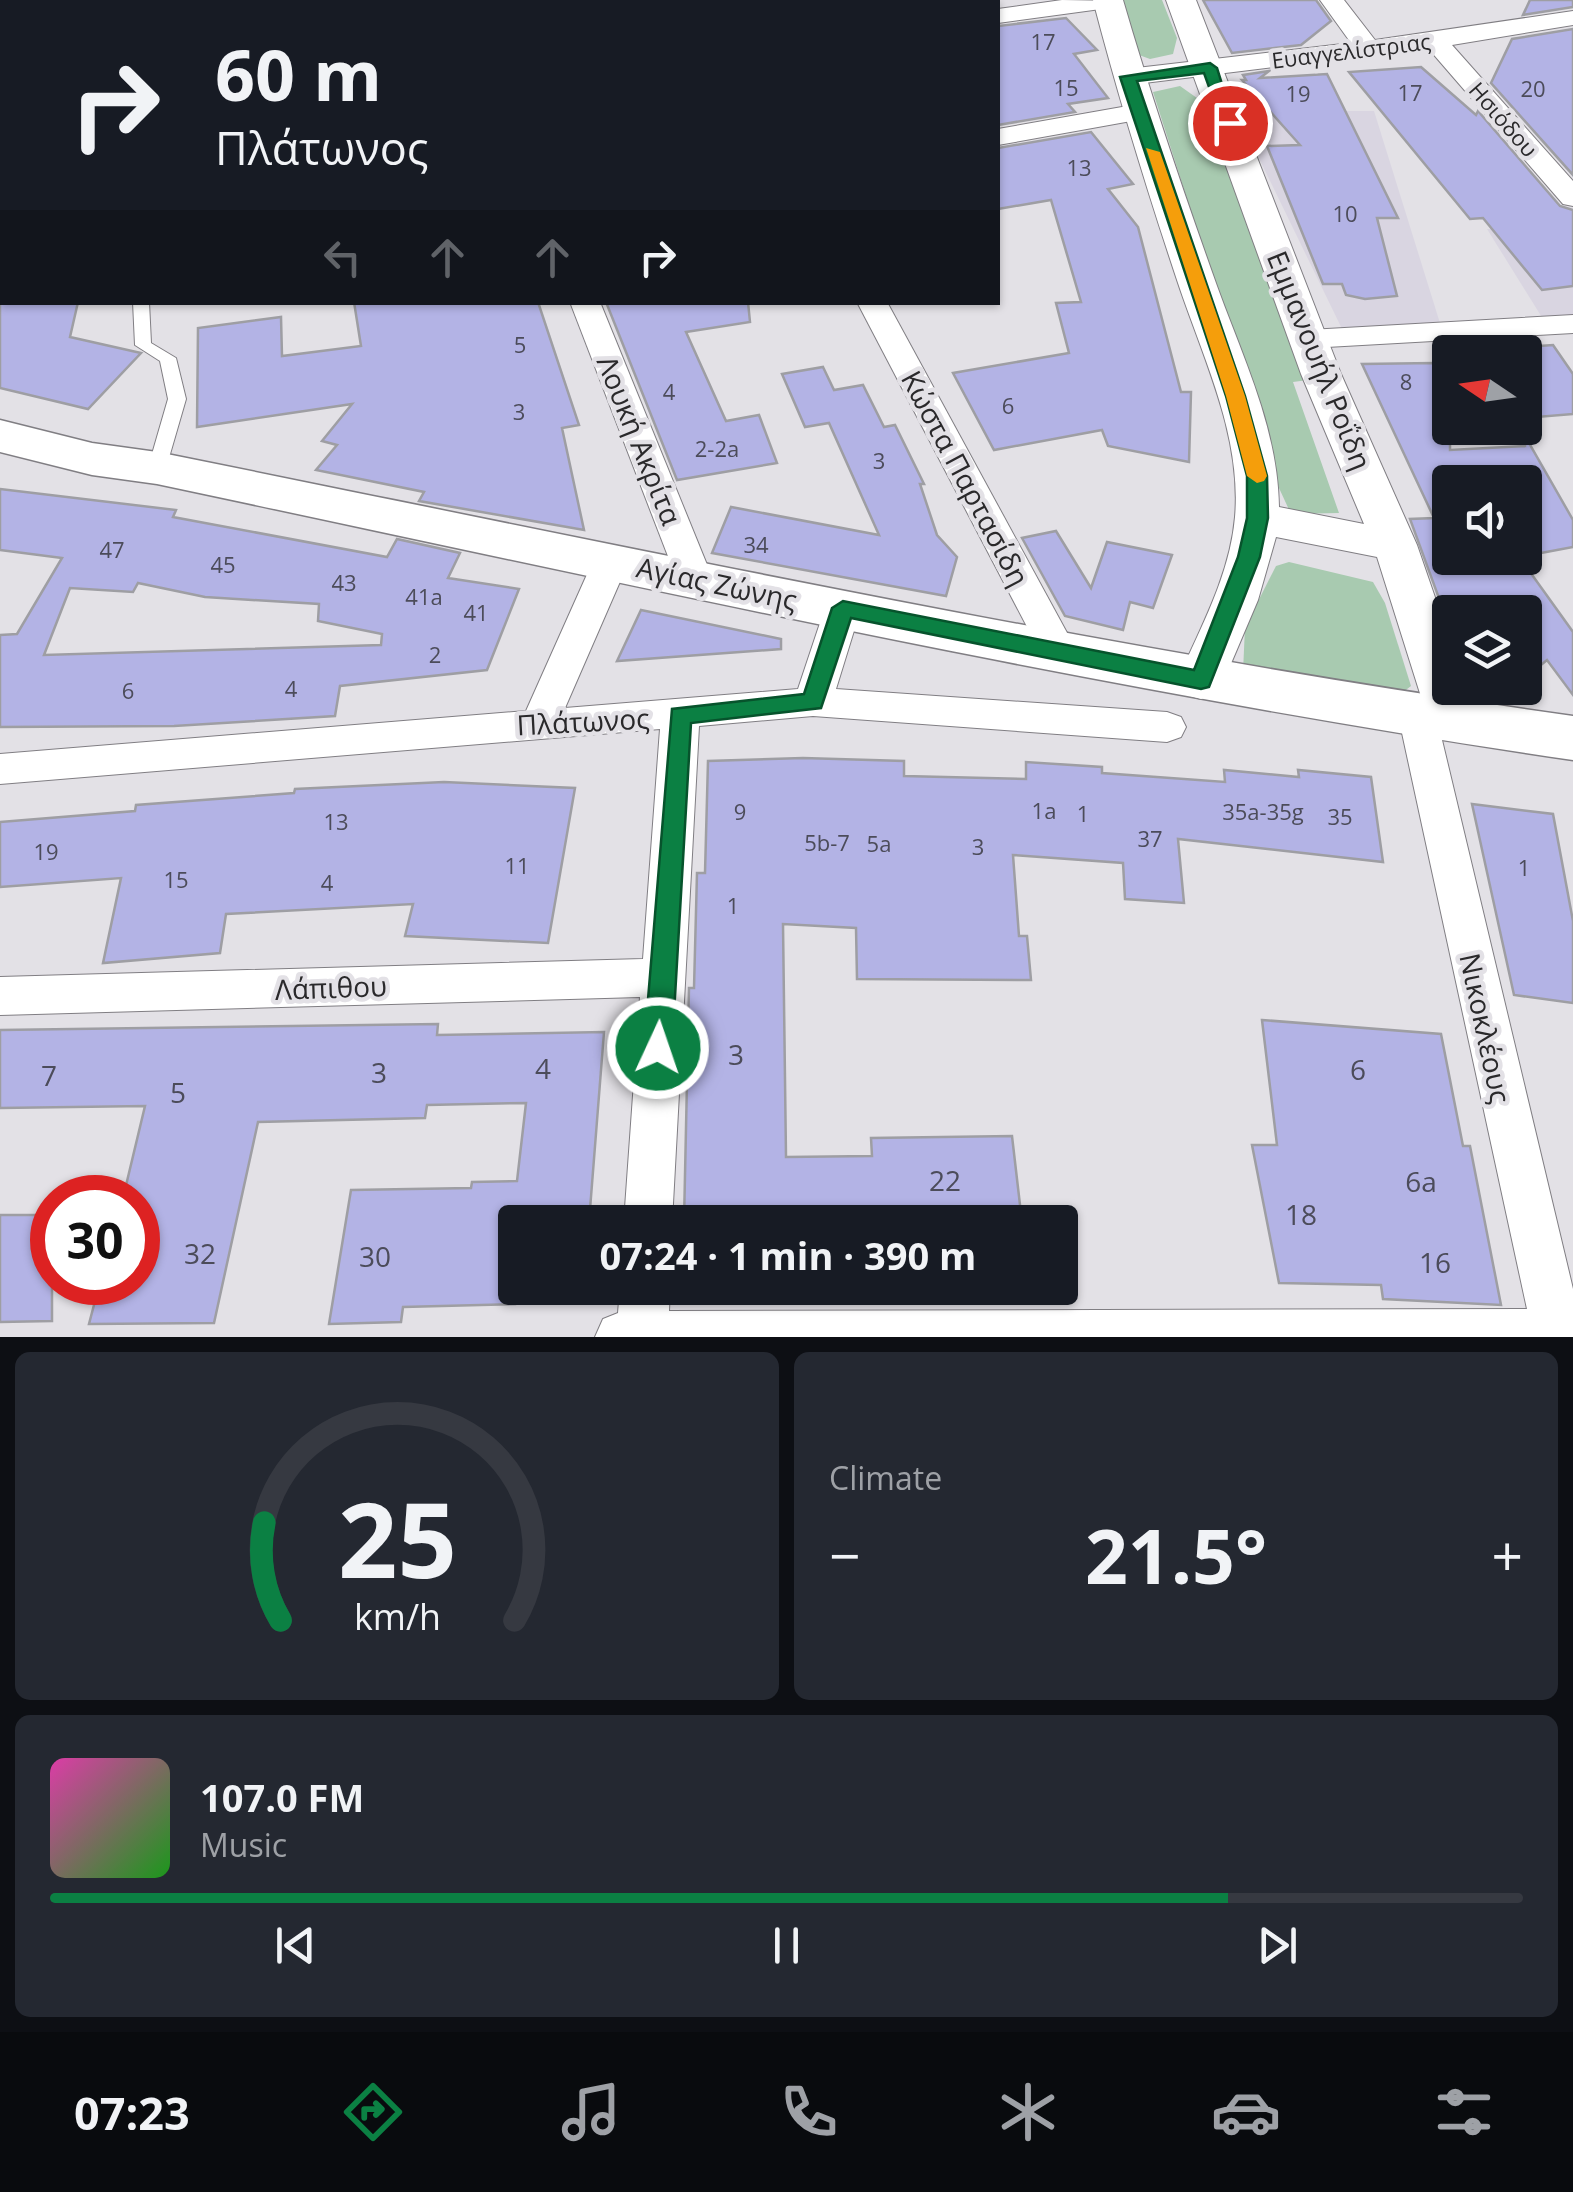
<!DOCTYPE html>
<html lang="en">
<head>
<meta charset="utf-8">
<style>
	body { margin:0; font-family:"Open Sans",sans-serif; background:#242831; color:#f1f3f6; height:100vh; display:flex; flex-direction:column; font-size:38px; white-space:nowrap }
	* { box-sizing:border-box; margin:0 }
	p { font-size:32px; color:#9ea1a6 }
	.icon { flex:none; width:55px; height:55px; fill:none; stroke:currentColor; stroke-width:2; stroke-linecap:round; stroke-linejoin:round }
	.map { position:relative; height:1337px; overflow:hidden }
	.drawer { display:flex; flex-direction:column; gap:15px; padding:15px; background:#0d0f14; flex:1 }
	.drawer>* { flex:none }
	.top-card { position:absolute; left:0px; top:0px; width:1000px; height:305px; box-shadow:0 2px 8px #0004; background:#171b24; color:#f1f3f6; overflow:hidden }
	.needle { width:65px; rotate:283deg }
	.controls { position:absolute; left:1432px; top:335px; display:grid; gap:20px }
	.controls a { display:grid; place-items:center; width:110px; height:110px; border-radius:10px; background:#171b24; box-shadow:0 2px 8px #0004; font-size:50px }
	.speed { position:absolute; left:30px; top:1175px; display:flex; gap:20px; font-size:50px; font-weight:700; text-align:center }
	.speed>* { display:grid; place-content:center; width:130px; height:130px; border-radius:50%; background:#171b24; box-shadow:0 2px 8px #0004; line-height:1 }
	.speed .limit { border:15px solid #d22; background:#fff; color:#111 }
	.pin { position:absolute; display:grid; place-items:center; width:85px; height:85px; color:#fff; margin:-42px; border:5px solid #fff; border-radius:50%; box-shadow:0 2px 10px #0007 }
	.me { position:absolute; width:110px; margin:-55px; rotate:3deg; stroke-linejoin:round; filter:drop-shadow(0 0 8px #0008) }
	.turn { display:flex; align-items:center; gap:35px; height:210px; padding:0 50px; font-size:45px }
	.turn .icon { width:130px; height:130px; stroke-width:2.5 }
	.turn b { display:block; font-size:70px; line-height:85px }
	.lanes { display:flex; align-items:center; height:95px; padding:0 50px; background:#0003; justify-content:center; gap:50px; direction:ltr }
	.lanes .off { opacity:.35 }
	.big { font-size:75px; font-weight:700; line-height:1.1 }
	.drawer .card { flex:1; display:flex; flex-direction:column; justify-content:center; gap:15px; min-width:0; padding:0 35px; border-radius:15px; background:#242831 }
	.drawer .dial { align-items:center; gap:0 }
	.dial svg { height:260px; overflow:visible; fill:none; stroke:#363941; stroke-width:7; stroke-linecap:round; text-anchor:middle }
	.dial text { fill:#f1f3f6; stroke:none }
	.song { display:flex; align-items:center; gap:30px }
	.cover { width:120px; height:120px; border-radius:15px; background:linear-gradient(135deg,hsl(320 70% 55%),hsl(120 70% 35%)) }
	.played { height:10px; border-radius:5px; background:linear-gradient(90deg,#0b8043 80%,#363941 80%) }
	.keys { display:flex; justify-content:space-around; direction:ltr }
	.heat { display:flex; justify-content:space-between; align-items:center; font-size:55px; direction:ltr }
	.drawer .tiles { flex:1; display:grid; gap:15px; grid-template-columns:1fr 1fr }
	.card:last-child { grid-column:span 2 }
	.trip { position:absolute; left:498px; top:1205px; width:580px; height:100px; border-radius:10px; background:#171b24; box-shadow:0 2px 8px #0004; font-weight:700; line-height:100px; text-align:center }
	.menu { display:flex; height:160px; justify-content:space-around; align-items:center; background:#090b0e; color:#9ea1a6 }
	.menu .icon { width:70px; height:70px }
	.menu .current { color:#0b8043 }
	.menu b { font-size:45px; color:#f1f3f6 }
	.map>svg:first-child { display:block }
</style>
</head>
<body>
<div class="map">
<svg width="1573" height="1337" viewBox="0 0 1573 1337">
	<rect width="100%" height="100%" fill="#e3e1e6"/>
	<g fill="#d9d5e1">
		<path d="M1236 111H1374L1444 336 1345 335Z"/>
		<path d="M1573 228V317L1543 319 1487 229Z"/>
	</g>
	<g fill="#a8cab0">
		<path d="M1120 0H1162L1177 38 1173 54 1150 59 1139 55Z"/>
		<path d="M1180 86 1204 103 1308 380 1293 382 1339 513 1291 514 1279 488 1153 92Z"/>
		<path d="M1289 562 1373 582 1385 603 1411 686 1402 693 1243 672 1245 627 1276 566Z"/>
	</g>
	<g fill="#b3b3e5" stroke="#9e9ea3" stroke-width="2.5" fill-rule="evenodd">
		<path d="M1203 0H1316L1331 21 1301 45 1232 53Z"/>
		<path d="M1530 0H1573V7L1523 15Z"/>
		<path d="M1066 18 1097 50 1074 54 1108 98 1068 104 1075 112 998 125V26Z"/>
		<path d="M1573 29V175L1491 83 1512 39Z"/>
		<path d="M1421 67 1476 115 1478 111 1560 206 1573 210V286L1542 290 1483 218 1470 219 1349 72Z"/>
		<path d="M1269 71 1260 78 1327 74 1398 218H1377L1397 296 1365 299 1346 295 1342 284H1323L1267 146 1300 145 1242 80H1246L1243 75Z"/>
		<path d="M1091 132 1133 184 1108 189 1138 227 1181 392H1191L1189 462 1108 446 1102 430 994 450 953 373 1069 353 1056 303 1081 302 1051 200 998 209V148Z"/>
		<path d="M0 302H78L70 337 141 353 88 409 0 388Z"/>
		<path d="M354 302H538L579 425 562 428 584 530 419 501 424 492 316 470 337 445 322 441 352 404 197 427 198 328 281 317 282 356 361 346Z"/>
		<path d="M606 302H748L750 322 686 332 726 421 759 415 777 463 677 480Z"/>
		<path d="M1553 345 1573 374V414L1525 418V347Z"/>
		<path d="M1434 363 1450 398V450L1525 446V436L1573 520V547L1525 556V482H1450V558H1520L1573 632V695L1547 660 1525 678V612H1450V622L1444 612 1410 519 1434 518 1362 364Z"/>
		<path d="M823 367 834 390 863 385 884 427 895 425 924 484H920L937 535 957 557 946 596 712 553 731 507 879 535 829 423 805 427 782 374Z"/>
		<path d="M0 489 176 510 173 517 387 557 397 539 460 553 448 578 519 589 487 670 340 686 335 716 174 726 0 727V635L17 634 62 558 0 550ZM138 583 205 597 319 604 318 621 382 634 381 645 44 655 70 588 133 592Z"/>
		<path d="M1056 531 1091 588 1107 542 1172 555 1153 608 1130 602 1123 630 1065 616 1022 538Z"/>
		<path d="M641 610 781 639V649L617 661Z"/>
		<path d="M803 758 904 761V776L1026 779V762L1102 767V773L1225 782 1224 770 1299 777 1298 770 1371 777 1383 862 1178 839 1184 903 1125 899 1123 863 1013 855 1019 936H1027L1031 980 857 979 856 928 783 924 786 1157 872 1156 871 1138 1012 1136 1022 1222H684L689 988H694L697 873H705L708 761Z"/>
		<path d="M444 782 575 788 548 943 405 936 413 904 226 914 220 953 103 963 121 878 0 887V822L135 811 136 805 294 793 295 789Z"/>
		<path d="M1472 804 1553 814 1573 921V1003L1514 995Z"/>
		<path d="M1262 1020 1441 1034 1463 1146H1470L1501 1305 1383 1299 1381 1285 1279 1283 1252 1145H1277Z"/>
		<path d="M438 1024 437 1035 604 1032 589 1222H515V1304L403 1307 401 1322 329 1324 351 1190 471 1188 472 1182 517 1181 526 1103 427 1105 425 1118 258 1122 214 1323 89 1324 100 1282H138V1198H123L145 1106 0 1108V1030Z"/>
		<path d="M0 1215H52V1321L0 1322Z"/>
	</g>
	<g fill="none" stroke-linecap="round" stroke-linejoin="round">
		<defs>
			<path id="service" d="M133 302H149L151 343 176 358 186 399 166 468 157 474 148 468 168 399 160 361 135 345Z"/>
			<g id="minor">
				<path d="M459 0H483L484 2H460Z"/>
				<path d="M706 0H731L732 2H708Z"/>
				<path d="M955 0H980L981 2H957Z"/>
				<path d="M1062 0 1120 1 1108 8 998 23V9Z"/>
				<path d="M1320 0H1344L1375 40 1573 11V25L1452 45 1573 181V206L1563 204 1428 48 1128 85 1115 77 1128 69 1351 43Z"/>
				<path d="M1139 104 1152 112 1148 118 998 145V129Z"/>
				<path d="M0 121 2 122V138L0 137Z"/>
				<path d="M570 302H600L712 577 707 586 694 590 681 586 676 577Z"/>
				<path d="M857 302H887L1078 653 1072 663 1059 667 1046 663Z"/>
				<path d="M1573 315V333L1309 348 1294 339 1309 330Z"/>
				<path d="M611 549 623 552 629 561 565 708 798 689 825 608 830 599 843 595 856 599 861 608 836 689 1167 712 1181 717 1186 727 1181 737 1167 742 813 716 699 726 672 1222H624L640 997 0 1015V977L643 959 660 729 0 784V754L526 711 593 561 599 552Z"/>
				<path d="M1418 704 1432 709 1437 719 1573 1289V1337H595L603 1319 618 1313 620 1288H670L669 1311 1527 1309 1399 719 1404 709Z"/>
			</g>
			<path id="tertiary" d="M1093 0H1123C1151 96 1183 191 1217 286 1243 358 1278 429 1279 507L1364 524 1301 374 1166 0H1196L1341 374 1417 545 1450 641V688H1466L1477 722 1470 735 1453 741 1436 735 1429 722 1377 557 1276 537 1258 600 1218 694 1201 699 1184 694 1177 681C1200 629 1230 575 1235 517 1242 436 1203 358 1178 283 1147 190 1118 96 1093 0Z"/>
			<g id="secondary">
				<rect x="0" y="23" width="2" height="22"/>
				<path d="M0 420 92 443 157 452C628 547 1097 649 1573 716V760C1096 690 628 584 157 484L92 475 0 452Z"/>
			</g>
		</defs>
		<use href="#service" stroke="#807e83" stroke-width="2"/>
		<use href="#minor" stroke="#807e83" stroke-width="2"/>
		<use href="#tertiary" stroke="#807e83" stroke-width="2"/>
		<use href="#secondary" stroke="#807e83" stroke-width="3"/>
		<use href="#service" fill="#fff" fill-rule="evenodd"/>
		<use href="#minor" fill="#fff" fill-rule="evenodd"/>
		<use href="#tertiary" fill="#fff" fill-rule="evenodd"/>
		<use href="#secondary" fill="#fff" fill-rule="evenodd"/>
	</g>
	<path fill="#0b8043" stroke="#07532c" stroke-width="2.5" d="M1210 63 1217 68 1235 126 1222 123 1204 73 1137 81 1245 396 1267 476 1268 518 1260 557 1209 687 1201 689 851 618 821 708 691 723 672 1048 668 1056 658 1060 648 1056 644 1048 672 709 804 694 832 608 843 601 1194 670 1238 557 1247 518V476L1226 396 1120 77Z"/>
	<path fill="#f59e0b" d="M1146 148 1160 152 1245 396 1267 476 1264 481 1257 483 1247 476 1226 396Z"/>
	<g text-anchor="middle" dominant-baseline="central" stroke-width="9" stroke-linejoin="round" paint-order="stroke">
		<g font-size="22" fill="#4c4c5a">
			<text x="1043" y="41">17</text>
			<text x="1066" y="87">15</text>
			<text x="1533" y="88">20</text>
			<text x="1410" y="92">17</text>
			<text x="1298" y="93">19</text>
			<text x="1079" y="167">13</text>
			<text x="1345" y="213">10</text>
			<text x="520" y="344">5</text>
			<text x="1406" y="381">8</text>
			<text x="669" y="391">4</text>
			<text x="1008" y="405">6</text>
			<text x="519" y="411">3</text>
			<text x="717" y="448">2-2a</text>
			<text x="879" y="460">3</text>
			<text x="756" y="544">34</text>
			<text x="112" y="549">47</text>
			<text x="223" y="564">45</text>
			<text x="344" y="582">43</text>
			<text x="424" y="596">41a</text>
			<text x="476" y="612">41</text>
			<text x="435" y="654">2</text>
			<text x="291" y="688">4</text>
			<text x="128" y="690">6</text>
			<text x="1044" y="810">1a</text>
			<text x="740" y="811">9</text>
			<text x="1263" y="811">35a-35g</text>
			<text x="1083" y="813">1</text>
			<text x="1340" y="816">35</text>
			<text x="336" y="821">13</text>
			<text x="1150" y="838">37</text>
			<text x="827" y="842">5b-7</text>
			<text x="879" y="843">5a</text>
			<text x="978" y="846">3</text>
			<text x="46" y="851">19</text>
			<text x="517" y="865">11</text>
			<text x="1524" y="867">1</text>
			<text x="176" y="879">15</text>
			<text x="327" y="882">4</text>
			<text x="733" y="905">1</text>
		</g>
		<g font-size="22" fill="#2a292b" stroke="#e3e1e6">
			<text transform="translate(1351 50) rotate(-7)">Ευαγγελίστριας</text>
			<text transform="translate(1504 119) rotate(49)">Ησιόδου</text>
		</g>
		<g font-size="28" fill="#2a292b" stroke="#e3e1e6">
			<text transform="translate(1320 360) rotate(68)">Εμμανουήλ Ροΐδη</text>
			<text transform="translate(640 440) rotate(68)">Λουκή Ακρίτα</text>
			<text transform="translate(966 478) rotate(62)">Κώστα Παρτασίδη</text>
			<text transform="translate(717 583) rotate(12)">Αγίας Ζώνης</text>
			<text transform="translate(583 721) rotate(-3)">Πλάτωνος</text>
			<text transform="translate(331 987) rotate(-2)">Λάπιθου</text>
			<text transform="translate(1486 1028) rotate(78)">Νικοκλέους</text>
		</g>
		<g font-size="28" fill="#4c4c5a">
			<text x="736" y="1054">3</text>
			<text x="543" y="1068">4</text>
			<text x="1358" y="1069">6</text>
			<text x="379" y="1072">3</text>
			<text x="49" y="1075">7</text>
			<text x="178" y="1092">5</text>
			<text x="945" y="1180">22</text>
			<text x="1421" y="1181">6a</text>
			<text x="1301" y="1214">18</text>
			<text x="200" y="1253">32</text>
			<text x="375" y="1256">30</text>
			<text x="1435" y="1262">16</text>
		</g>
	</g>
</svg>
<div class="controls">
<a><svg class="needle" viewBox="-14 -14 28 28"><path d="M0-13l5 13h-10z" fill="#e53935"/><path d="M0 13l5-13h-10z" fill="#9ea1a6"/></svg></a>
<a><svg class="icon" aria-label="sound" viewBox="0 0 24 24"><path d="M4 9h4l5-4v14l-5-4H4zM17 9q2 3 0 6"/></svg></a>
<a><svg class="icon" aria-label="layers" viewBox="0 0 24 24"><path d="M12 4l9 5-9 5-9-5zM3 14l9 5 9-5"/></svg></a>
</div>
<div class="speed"><div class="limit">30</div></div>
<div class="pin" style="left:1230px;top:123px;background:#d93025"><svg class="icon" aria-label="arrive" viewBox="0 0 24 24"><path d="M6 21V4h12l-3 4 3 4H6"/></svg></div>
<svg class="me" style="left:658px;top:1048px" viewBox="-20 -20 40 40"><circle r="17" fill="#0b8043" stroke="#fff" stroke-width="3"/><path d="M0-11L8 9 0 5-8 9z" fill="#fff"/></svg>
<div class="trip">07:24 · 1 min · 390 m</div>
<div class="top-card">
<div class="turn"><svg class="icon" aria-label="right" viewBox="0 0 24 24"><path d="M7 20v-9h11M14 6l5 5-5 5"/></svg><div><b>60 m</b>Πλάτωνος</div></div>
<div class="lanes"><svg class="icon off" aria-label="left" viewBox="0 0 24 24"><path d="M17 20v-9H6M10 6l-5 5 5 5"/></svg><svg class="icon off" aria-label="ahead" viewBox="0 0 24 24"><path d="M12 20V5M6 11l6-6 6 6"/></svg><svg class="icon off" aria-label="ahead" viewBox="0 0 24 24"><path d="M12 20V5M6 11l6-6 6 6"/></svg><svg class="icon" aria-label="right" viewBox="0 0 24 24"><path d="M7 20v-9h11M14 6l5 5-5 5"/></svg></div>
</div>
</div>
<section class="drawer">
<div class="tiles">
<div class="card dial"><svg viewBox="0 0 100 80">
<path d="M14 69A42 42 0 1 1 86 69"/>
<path d="M14 69A42 42 0 0 1 9 39" stroke="#0b8043"/>
<text x="50" y="56" font-size="32" font-weight="700">25</text>
<text x="50" y="72" font-size="11">km/h</text>
</svg></div>
<div class="card"><p>Climate</p>
<div class="heat"><a>−</a><b class="big">21.5°</b><a>+</a></div>
</div>
<div class="card">
<div class="song"><i class="cover"></i><div><b>107.0 FM</b><p>Music</p></div></div>
<div class="played"></div>
<div class="keys"><svg class="icon" aria-label="previous" viewBox="0 0 24 24"><path d="M18 5L8 12l10 7zM5 5v14"/></svg><svg class="icon" aria-label="pause" viewBox="0 0 24 24"><path d="M8 5v14M16 5v14"/></svg><svg class="icon" aria-label="next" viewBox="0 0 24 24"><path d="M6 5l10 7-10 7zM19 5v14"/></svg></div>
</div>
</div>
</section>
<nav class="menu">
<b>07:23</b>
<svg class="icon current" aria-label="directions" viewBox="0 0 24 24"><path d="M12 3l9 9-9 9-9-9zM9 14v-3h6M13 9l2 2-2 2"/></svg>
<svg class="icon" aria-label="music" viewBox="0 0 24 24"><path d="M9 18V5l10-2v13"/><circle cx="6" cy="18" r="3"/><circle cx="16" cy="16" r="3"/></svg>
<svg class="icon" aria-label="phone" viewBox="0 0 24 24"><path d="M5 4h4l2 5-3 2q2 4 5 5l2-3 5 2v4C11 20 4 13 5 4z"/></svg>
<svg class="icon" aria-label="climate" viewBox="0 0 24 24"><path d="M12 3v18M4 7l16 10M4 17L20 7"/></svg>
<svg class="icon" aria-label="car" viewBox="0 0 24 24"><path d="M5 17H2v-5l4-1 3-4h7l3 4 3 1v5h-3M9 17h6M6 11h13"/><circle cx="7" cy="17" r="2"/><circle cx="17" cy="17" r="2"/></svg>
<svg class="icon" aria-label="filters" viewBox="0 0 24 24"><path d="M4 7h16M4 17h16"/><circle cx="9" cy="7" r="2"/><circle cx="15" cy="17" r="2"/></svg>
</nav>
</body>
</html>
